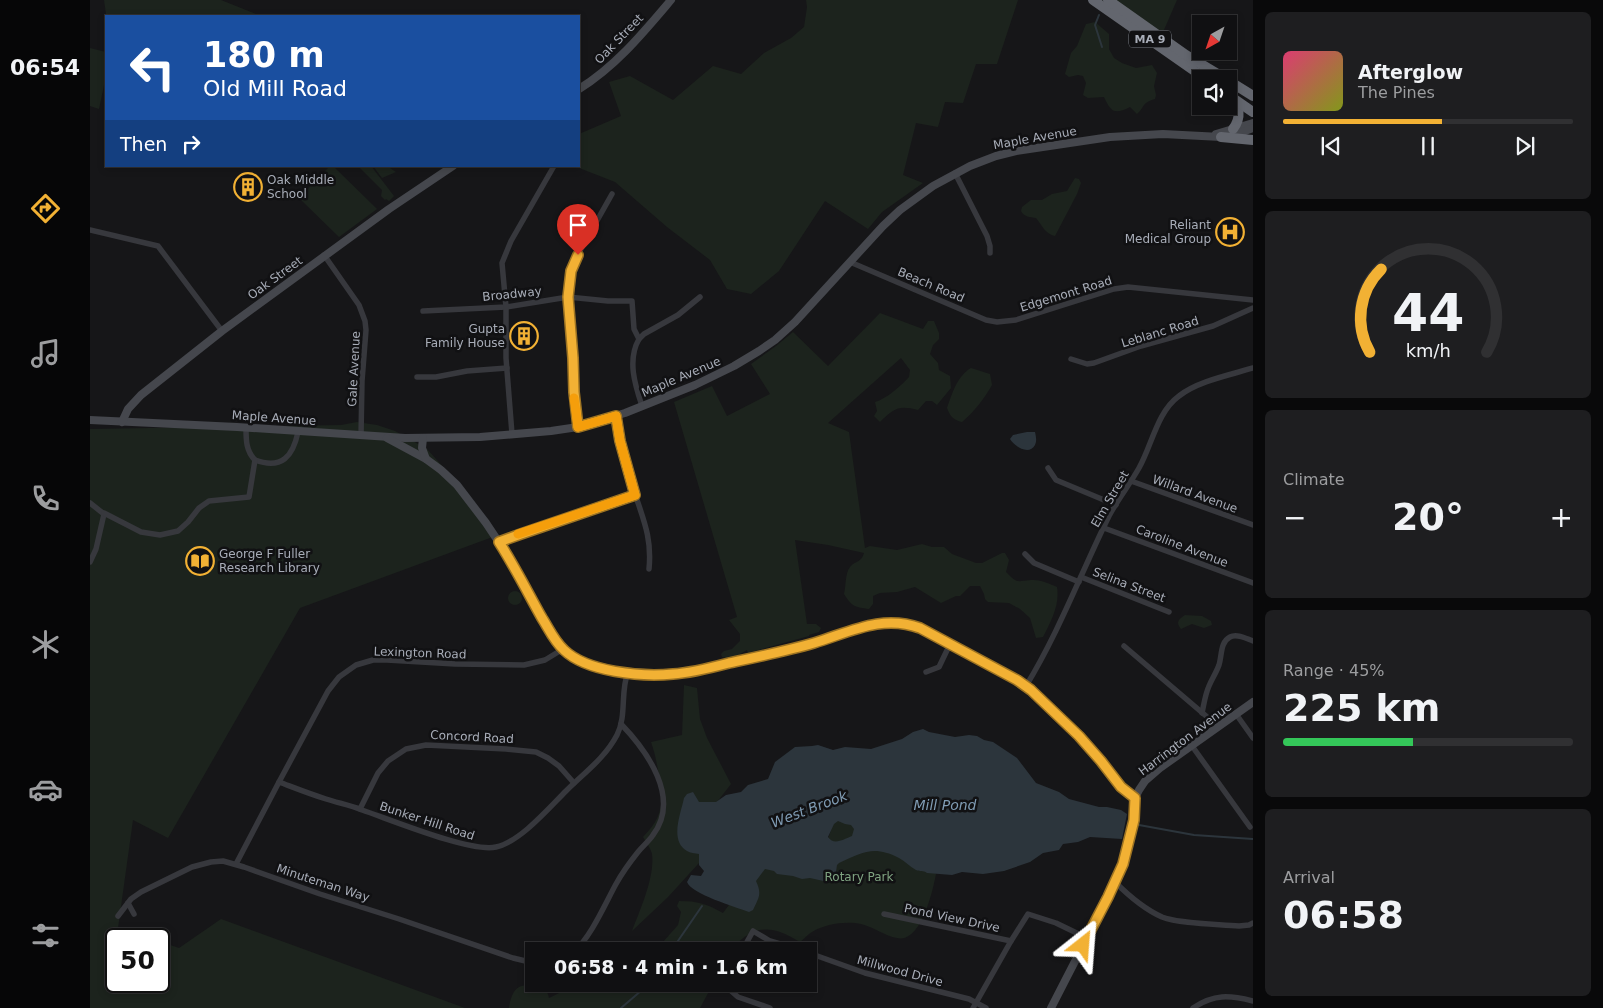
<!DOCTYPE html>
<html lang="en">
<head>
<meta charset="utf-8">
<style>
	body { margin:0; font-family:"DejaVu Sans",sans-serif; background:#1e1e20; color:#f1f3f6; height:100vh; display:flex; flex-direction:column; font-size:19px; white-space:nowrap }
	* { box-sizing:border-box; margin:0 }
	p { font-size:16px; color:#9c9d9f }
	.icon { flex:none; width:28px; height:28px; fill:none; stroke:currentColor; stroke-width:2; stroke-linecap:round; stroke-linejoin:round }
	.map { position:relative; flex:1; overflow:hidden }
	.side { display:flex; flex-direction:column; gap:12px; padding:12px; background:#09090a; width:350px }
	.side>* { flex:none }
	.guide { position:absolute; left:15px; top:15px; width:475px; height:152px; border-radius:0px; box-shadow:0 2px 8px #0003,0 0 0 1px #303032; background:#1a4fa0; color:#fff; overflow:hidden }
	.needle { width:32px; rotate:220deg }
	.fabs { position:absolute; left:1102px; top:15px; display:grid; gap:10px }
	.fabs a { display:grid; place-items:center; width:45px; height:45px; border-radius:0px; background:#101012; box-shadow:0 2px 8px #0003,0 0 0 1px #303032; font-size:25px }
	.speed { position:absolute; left:15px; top:928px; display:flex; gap:10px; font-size:25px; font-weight:700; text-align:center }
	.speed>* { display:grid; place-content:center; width:65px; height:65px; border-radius:50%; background:#101012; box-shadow:0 2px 8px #0003,0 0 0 1px #303032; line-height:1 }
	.speed .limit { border:2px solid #111; border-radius:8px; background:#fff; color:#111 }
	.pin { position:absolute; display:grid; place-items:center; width:42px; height:42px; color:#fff; margin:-51px -21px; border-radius:50% 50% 50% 0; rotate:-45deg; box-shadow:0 0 5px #0007 }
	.pin .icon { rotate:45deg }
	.me { position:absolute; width:55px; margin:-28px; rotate:28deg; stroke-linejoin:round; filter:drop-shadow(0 0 4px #0008) }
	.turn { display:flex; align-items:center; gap:18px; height:105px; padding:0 15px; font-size:22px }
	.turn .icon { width:65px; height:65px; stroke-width:2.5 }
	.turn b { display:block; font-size:35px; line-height:42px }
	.then { display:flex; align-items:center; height:48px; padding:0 15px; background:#0003; gap:10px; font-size:19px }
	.big { font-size:38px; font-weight:800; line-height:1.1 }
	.side .widget { flex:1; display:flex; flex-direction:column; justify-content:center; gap:8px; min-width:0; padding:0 18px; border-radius:8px; background:#1e1e20 }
	.side .dial { align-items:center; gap:0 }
	.dial svg { height:130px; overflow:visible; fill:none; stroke:#303032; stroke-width:7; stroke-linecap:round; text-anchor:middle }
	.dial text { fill:#f1f3f6; stroke:none }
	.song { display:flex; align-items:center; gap:15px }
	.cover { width:60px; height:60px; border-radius:8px; background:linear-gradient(135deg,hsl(340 70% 55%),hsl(70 70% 35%)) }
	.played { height:5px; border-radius:2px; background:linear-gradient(90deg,#f2b134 55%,#303032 55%) }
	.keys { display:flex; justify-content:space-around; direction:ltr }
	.heat { display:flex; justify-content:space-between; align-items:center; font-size:28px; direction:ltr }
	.charge { height:8px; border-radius:4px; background:linear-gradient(90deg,#34c759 45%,#303032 0) }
	.trip { position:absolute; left:435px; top:942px; width:292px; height:50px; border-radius:0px; background:#101012; box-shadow:0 2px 8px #0003,0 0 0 1px #303032; font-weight:800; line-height:50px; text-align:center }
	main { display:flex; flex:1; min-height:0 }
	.tabs { display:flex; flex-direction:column; width:90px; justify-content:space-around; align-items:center; background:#060607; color:#9c9d9f }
	.tabs .icon { width:35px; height:35px }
	.tabs .active { color:#f2b134 }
	.tabs b { font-size:22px; color:#f1f3f6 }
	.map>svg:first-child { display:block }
</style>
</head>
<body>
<main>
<nav class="tabs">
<b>06:54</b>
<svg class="icon active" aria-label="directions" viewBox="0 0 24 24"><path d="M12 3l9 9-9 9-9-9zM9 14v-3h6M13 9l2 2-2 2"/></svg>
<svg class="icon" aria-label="music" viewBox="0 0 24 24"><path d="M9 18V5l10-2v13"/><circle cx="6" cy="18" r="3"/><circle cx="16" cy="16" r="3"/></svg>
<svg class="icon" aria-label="phone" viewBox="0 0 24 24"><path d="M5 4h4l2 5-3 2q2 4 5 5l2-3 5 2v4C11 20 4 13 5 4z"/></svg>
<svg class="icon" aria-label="climate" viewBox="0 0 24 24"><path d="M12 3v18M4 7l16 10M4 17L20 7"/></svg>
<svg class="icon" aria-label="car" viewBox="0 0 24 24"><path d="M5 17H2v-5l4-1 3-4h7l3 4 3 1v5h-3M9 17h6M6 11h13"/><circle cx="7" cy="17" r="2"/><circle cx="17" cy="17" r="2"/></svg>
<svg class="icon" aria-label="filters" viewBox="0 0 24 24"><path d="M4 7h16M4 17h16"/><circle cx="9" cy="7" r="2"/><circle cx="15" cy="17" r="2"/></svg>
</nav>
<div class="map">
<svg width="1163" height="1008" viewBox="0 0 1163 1008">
	<rect width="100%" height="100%" fill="#161618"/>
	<g fill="#1c231d">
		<path d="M14 0H131L171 16H18L16 14Z"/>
		<path d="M716 0H928L907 64H886L873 103 855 102 848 127 826 123 813 175 833 183 792 212 778 229 735 201 689 271 661 294 637 289 620 260 577 227 525 182 484 166H489V134L531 116 519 82 540 76 583 100 623 66 651 74 674 53 701 38 714 27 717 7Z"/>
		<path d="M1012 0H1087L1070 39Z"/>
		<path d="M1005 22 1019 34V49L1024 58 1032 63 1046 68 1062 65 1067 73 1064 86 1066 95 1065 99C1051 103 1056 106 1047 114L1040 107C1024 115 1021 112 1014 97L998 98 993 95 996 83 993 76 988 75 979 77 975 74 981 53 987 46 996 24Z"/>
		<path d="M0 48 16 52V76L9 109 0 106Z"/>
		<path d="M240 166H243L287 209 249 237 209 198Z"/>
		<path d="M268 166H281L304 196 299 201 296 199 295 200 291 196 292 190Z"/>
		<path d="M283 166H301L300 168 306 172 292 178Z"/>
		<path d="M985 178 989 179 991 183 987 194 965 236C955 234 952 225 946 218 940 217 934 217 931 211L932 207 941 200H952L962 194 977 191Z"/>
		<path d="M790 313 833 329 838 321H844L849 333V339L843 345 840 354 848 363 849 370 860 376 861 388 847 405 842 401H836L828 410C809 405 804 408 790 422L784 416 787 411 785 402C796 399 811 386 819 377L820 370 811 358 738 423 759 432 775 548 780 546 807 550 832 544 842 547H854L862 554 886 563H892L912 553H915L919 560 916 572C930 586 926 580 944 580 952 580 960 584 967 587 970 605 961 621 953 637L946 638 940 618 930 609 919 603 898 602 895 599 894 594 890 586H880L870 596H866L851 603 825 587 807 592 790 593 783 596V604L779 609C765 607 762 607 754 594 756 587 755 573 760 567 766 560 771 563 774 553L738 545 705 540 717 624H726L731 628 729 632 719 635V636L658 653 657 650C648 655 642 660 632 657L631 654 634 651 642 649 650 641V634L639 620 647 617 584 402 622 386 637 416 680 394 661 364 686 346 703 332 738 366Z"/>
		<path d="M881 368 900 374 902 385C894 399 884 412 872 422 863 420 860 416 857 408 862 394 867 376 881 368Z"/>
		<path d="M267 422 287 425 305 431 337 449 373 489 408 535 210 608 78 838 43 820 28 928 61 939H26V981H69V941L89 948 131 919 375 1008H0V429L251 425Z"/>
		<circle cx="425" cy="598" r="7"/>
		<path d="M1095 615 1112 616 1121 621 1122 625 1114 628 1102 624 1091 629C1085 622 1089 619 1095 615Z"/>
		<path d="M594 685 607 688 610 719 617 738 641 784 602 834 615 860 609 863 578 897 542 931C550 910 565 877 562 854 561 849 556 842 553 837 573 817 574 802 569 776 567 764 565 753 561 742L592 735Z"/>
		<path d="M749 806 846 874C843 890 831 944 807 938 795 936 784 927 771 924 756 921 735 924 722 932 718 934 714 939 710 942 681 924 663 924 640 951H565L588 925 591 912 587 906 589 901C608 901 617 904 633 913L656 882 669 866 738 839Z"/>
		<path d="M487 984H524L529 985 530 984H623L610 1008H419C420 1001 422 991 429 987 435 984 452 986 457 991 457 992 459 997 459 998Z"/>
	</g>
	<g fill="#2c353c" fill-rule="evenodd">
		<path d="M937 432H945C946 437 947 441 945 445 939 456 924 446 920 439L923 435Z"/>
		<path d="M833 729 839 732 865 737 879 735 887 736 894 740 903 742 927 758 946 783 969 792 979 799 1009 807H1017L1031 810 1037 814 1032 839 1000 837 988 842 973 844 969 850 953 853 940 862 914 871 893 874 872 872 862 875 837 873C833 870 830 872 826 870 820 867 815 861 809 858 784 845 773 852 749 863L747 865 745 879 738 882 720 878 712 879 703 876 687 874 684 871 675 869 666 881C672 894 669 897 663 910L659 912C646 907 601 894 597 882L601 875 611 876 614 871 609 865V854C605 853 600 853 597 851 579 841 591 813 594 798L597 794 603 792 609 802H626L636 795 651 792 658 785 678 779 685 762 705 747 722 746 728 745 743 750 755 747 781 749 812 739 823 732ZM748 821 755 824 761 825 764 829 762 836C754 839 744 846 738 837L744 824Z"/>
	</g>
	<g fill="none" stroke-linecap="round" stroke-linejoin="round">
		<g stroke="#2c353c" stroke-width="2">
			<path d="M1009 15 1005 25 1012 47"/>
			<path d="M1049 825 1104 835 1163 839"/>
			<path d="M581 951 612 906"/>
			<path d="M531 1008 559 984"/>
		</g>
		<g stroke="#37383d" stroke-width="5.5">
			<path d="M865 173 897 236 900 246V253"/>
			<path d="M0 230 68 246 132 331"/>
			<path d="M234 255 269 305 275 321 276 330 272 381 271 436"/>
			<path d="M760 262 896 320 907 322 926 320 1024 289 1038 287 1163 300"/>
			<path d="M333 311 416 307 478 297 518 301H542L544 329 549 339C537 360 545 385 552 406"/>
			<path d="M549 339 554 334 588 315 610 297"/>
			<path d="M981 359 997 364 1004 363 1051 346 1123 326 1163 308"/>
			<path d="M327 377H346L377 371 417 368"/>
			<path d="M526 416C530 442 536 468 545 494 554 521 562 539 559 569"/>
			<path d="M488 427 483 392V358L479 308 480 277 486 258 522 194"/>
			<path d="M156 428C156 440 156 451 165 460 192 470 203 456 208 432"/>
			<path d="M422 434 416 358V307L412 263 421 241 464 166"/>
			<path d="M958 468 966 480 1026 505"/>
			<path d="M1041 481 1163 525"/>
			<path d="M0 503 14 514 6 549 0 562"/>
			<path d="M14 513 51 532 70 535 88 531 98 522 109 508 119 501 159 497 165 460"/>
			<path d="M1014 528 1163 583"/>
			<path d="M409 542 431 534 545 495"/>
			<path d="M935 554 944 563 989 582"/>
			<path d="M991 577 1079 612"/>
			<path d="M1034 646 1129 727"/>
			<path d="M836 672 849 667 860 644"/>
			<path d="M936 686C969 632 991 573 1019 516 1028 499 1040 484 1049 468 1062 445 1067 412 1089 396 1108 381 1140 375 1163 368"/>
			<path d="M1112 713C1114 704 1115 695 1119 686 1122 679 1126 673 1129 665 1132 656 1130 642 1140 637 1147 633 1157 639 1163 641"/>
			<path d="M1146 714 1163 738"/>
			<path d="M1102 746 1160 827"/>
			<path d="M189 782 238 691 249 677 266 665 283 660H297L365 664 434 665 455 660 473 649"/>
			<path d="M270 809 288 773 298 761 316 749 336 745 416 749 446 752 458 758 469 766 484 783"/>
			<path d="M146 864 189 782C205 788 220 794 236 799 248 803 260 805 272 810 299 819 381 853 406 847 430 842 459 808 476 791 494 773 515 758 527 735 537 715 530 692 538 672"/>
			<path d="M1025 882C1039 896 1054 909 1072 917 1090 924 1128 924 1149 926L1159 925 1163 923"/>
			<path d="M38 903 44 914"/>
			<path d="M794 914 921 941 938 914 966 923 997 938"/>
			<path d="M28 916 41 899 51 892 102 867 121 862 133 861 154 867 230 894 309 919 423 958 444 963"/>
			<path d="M484 951C500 939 516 902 526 884 532 873 540 862 548 852 553 846 559 841 563 835 591 798 557 751 531 724"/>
			<path d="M652 951 663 931 680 941 714 951"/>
			<path d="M719 953 775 973 879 999 896 1008"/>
			<path d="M638 984 640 990 648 997 680 1008"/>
			<path d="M883 1008 921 941"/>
			<path d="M1103 1008C1124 994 1139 995 1163 1001"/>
		</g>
		<g stroke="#45474d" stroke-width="8">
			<path d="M489 89C526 66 553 33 581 0"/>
			<path d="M1126 134 1163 123"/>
			<path d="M0 420 147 427 315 438 390 437 461 431 488 427 535 413 605 385 644 366 669 351 685 340 705 322 793 226 810 210 843 186 880 166 906 156 926 151 1020 137 1073 134 1131 137 1142 136 1163 128"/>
			<path d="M32 422 38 409 51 395 132 331 299 209 363 166"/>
			<path d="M297 438 336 459 351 470 367 485 396 523 420 559 466 641 479 654 493 663 529 671 583 675 627 666 721 643 778 625 802 622 822 625 874 651 936 686 996 743 1031 787 1045 798"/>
			<path d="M333 438 332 448 336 459"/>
			<path d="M961 1008 1018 897 1033 863 1044 820 1045 798 1049 790 1055 781 1070 768 1163 702"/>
		</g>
		<g stroke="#63666e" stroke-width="10">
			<path d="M1003 0 1116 79"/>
			<path d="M1018 0 1096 55 1136 79"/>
			<path d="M1139 81 1163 96"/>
			<path d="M1142 97C1149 109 1152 117 1143 129"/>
			<path d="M1144 99 1163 112"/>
			<path d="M1131 137 1163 140"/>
		</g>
	</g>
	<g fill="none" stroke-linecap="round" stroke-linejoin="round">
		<defs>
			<path id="route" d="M488 255 481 271 478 297 483 358 484 392 488 427 526 416 530 441 545 495 431 534 409 542C425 567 438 593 452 618 459 629 464 641 474 650 497 672 551 677 583 674 601 673 620 668 639 663 667 657 696 651 724 643 760 632 792 614 830 628L927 680 941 690 989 736 1011 761 1031 787 1045 798 1044 820 1033 864 1018 897 993 945"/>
		</defs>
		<use href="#route" stroke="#9d7322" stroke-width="12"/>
		<use href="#route" stroke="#f2b134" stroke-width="9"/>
		<path stroke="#f59e0b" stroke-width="9" d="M428 534 545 495 530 441 526 416 488 427 484 398"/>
	</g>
	<defs>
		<symbol id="building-ring" viewBox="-11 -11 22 22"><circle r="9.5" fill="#111113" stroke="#f2b134" stroke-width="1.5"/><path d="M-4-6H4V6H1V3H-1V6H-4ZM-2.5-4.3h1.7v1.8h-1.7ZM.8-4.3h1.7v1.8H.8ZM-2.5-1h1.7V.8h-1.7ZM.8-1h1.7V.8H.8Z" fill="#f2b134"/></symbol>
		<symbol id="hospital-ring" viewBox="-11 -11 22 22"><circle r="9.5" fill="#111113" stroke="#f2b134" stroke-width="1.5"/><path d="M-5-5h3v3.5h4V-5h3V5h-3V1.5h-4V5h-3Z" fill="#f2b134"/></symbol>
		<symbol id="library-ring" viewBox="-11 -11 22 22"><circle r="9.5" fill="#111113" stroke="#f2b134" stroke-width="1.5"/><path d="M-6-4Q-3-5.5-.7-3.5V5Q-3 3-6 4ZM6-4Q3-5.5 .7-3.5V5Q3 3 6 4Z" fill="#f2b134"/></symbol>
	</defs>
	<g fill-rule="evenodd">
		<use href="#building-ring" x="142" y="171" width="32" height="32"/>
		<use href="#hospital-ring" x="1124" y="216" width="32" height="32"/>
		<use href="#building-ring" x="418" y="320" width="32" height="32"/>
		<use href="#library-ring" x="94" y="545" width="32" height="32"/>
	</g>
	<g text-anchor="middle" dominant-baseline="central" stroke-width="5" stroke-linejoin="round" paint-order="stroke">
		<rect fill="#111113" stroke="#7b7e86" stroke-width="1" x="1039" y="30.5" width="42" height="17" rx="4"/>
		<g font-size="11" font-weight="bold" fill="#a8adb8">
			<text x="1060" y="39">MA 9</text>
		</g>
		<g font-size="12" fill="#a8adb8" stroke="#111113">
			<text transform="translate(529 39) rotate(-46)">Oak Street</text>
			<text transform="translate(945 138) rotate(-10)">Maple Avenue</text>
			<text transform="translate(185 278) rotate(-36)">Oak Street</text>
			<text transform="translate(841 285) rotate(23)">Beach Road</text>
			<text transform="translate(422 294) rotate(-6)">Broadway</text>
			<text transform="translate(976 294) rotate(-17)">Edgemont Road</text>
			<text transform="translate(1070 332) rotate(-17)">Leblanc Road</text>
			<text transform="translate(264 369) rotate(-87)">Gale Avenue</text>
			<text transform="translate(591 377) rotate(-23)">Maple Avenue</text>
			<text transform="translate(184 418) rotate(4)">Maple Avenue</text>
			<text transform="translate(1105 494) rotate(20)">Willard Avenue</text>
			<text transform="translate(1020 499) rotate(-60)">Elm Street</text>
			<text transform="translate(1092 546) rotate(21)">Caroline Avenue</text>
			<text transform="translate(1039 585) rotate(21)">Selina Street</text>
			<text transform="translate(330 653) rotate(2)">Lexington Road</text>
			<text transform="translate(382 737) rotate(3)">Concord Road</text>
			<text transform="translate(1095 739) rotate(-37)">Harrington Avenue</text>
			<text transform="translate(337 821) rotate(18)">Bunker Hill Road</text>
			<text transform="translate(233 883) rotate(18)">Minuteman Way</text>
			<text transform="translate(862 918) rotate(12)">Pond View Drive</text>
			<text transform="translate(810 971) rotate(15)">Millwood Drive</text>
		</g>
		<g font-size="12" fill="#a8adb8" stroke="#111113" text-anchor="start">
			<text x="177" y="180">Oak Middle<tspan x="177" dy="14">School</tspan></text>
			<text x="1121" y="225" text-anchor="end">Reliant<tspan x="1121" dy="14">Medical Group</tspan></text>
			<text x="415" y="329" text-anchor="end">Gupta<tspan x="415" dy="14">Family House</tspan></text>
			<text x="129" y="554">George F Fuller<tspan x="129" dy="14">Research Library</tspan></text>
		</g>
		<g font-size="12" fill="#7fa381" stroke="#111113">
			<text x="769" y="877">Rotary Park</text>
		</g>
		<g font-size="14" font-style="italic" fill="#7f9bb3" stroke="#111113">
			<text x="855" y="805">Mill Pond</text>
			<text transform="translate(719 809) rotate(-21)">West Brook</text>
		</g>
	</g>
</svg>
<div class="fabs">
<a><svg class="needle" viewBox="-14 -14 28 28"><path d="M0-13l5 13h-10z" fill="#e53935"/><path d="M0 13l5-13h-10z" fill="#9c9d9f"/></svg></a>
<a><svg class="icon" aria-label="sound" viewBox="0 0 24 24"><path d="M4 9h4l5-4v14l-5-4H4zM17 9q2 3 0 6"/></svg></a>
</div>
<div class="speed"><div class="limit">50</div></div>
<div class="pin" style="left:488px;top:255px;background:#d93025"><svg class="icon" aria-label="arrive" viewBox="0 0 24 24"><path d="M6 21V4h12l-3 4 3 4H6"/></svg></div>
<svg class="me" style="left:993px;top:945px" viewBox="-20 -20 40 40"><path d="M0-17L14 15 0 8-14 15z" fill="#f2b134" stroke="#fff" stroke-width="4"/></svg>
<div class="trip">06:58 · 4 min · 1.6 km</div>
<div class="guide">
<div class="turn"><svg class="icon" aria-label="left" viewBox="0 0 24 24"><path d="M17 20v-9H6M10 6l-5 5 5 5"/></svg><div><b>180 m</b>Old Mill Road</div></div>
<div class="then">Then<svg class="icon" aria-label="right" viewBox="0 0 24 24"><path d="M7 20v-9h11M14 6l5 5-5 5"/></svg></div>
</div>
</div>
<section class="side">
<div class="widget">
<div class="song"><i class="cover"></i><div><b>Afterglow</b><p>The Pines</p></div></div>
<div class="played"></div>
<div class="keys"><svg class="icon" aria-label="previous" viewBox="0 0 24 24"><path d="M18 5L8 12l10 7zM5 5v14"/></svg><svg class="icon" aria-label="pause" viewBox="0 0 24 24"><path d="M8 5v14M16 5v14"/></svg><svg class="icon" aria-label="next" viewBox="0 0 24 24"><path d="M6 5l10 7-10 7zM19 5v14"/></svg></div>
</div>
<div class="widget dial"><svg viewBox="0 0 100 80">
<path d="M14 69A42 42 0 1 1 86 69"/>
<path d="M14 69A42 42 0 0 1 21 18" stroke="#f2b134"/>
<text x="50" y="56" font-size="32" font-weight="700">44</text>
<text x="50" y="72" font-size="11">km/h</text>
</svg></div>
<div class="widget"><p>Climate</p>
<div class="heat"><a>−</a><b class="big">20°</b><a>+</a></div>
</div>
<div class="widget"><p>Range · 45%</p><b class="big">225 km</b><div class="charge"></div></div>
<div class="widget"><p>Arrival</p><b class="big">06:58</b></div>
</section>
</main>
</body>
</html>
